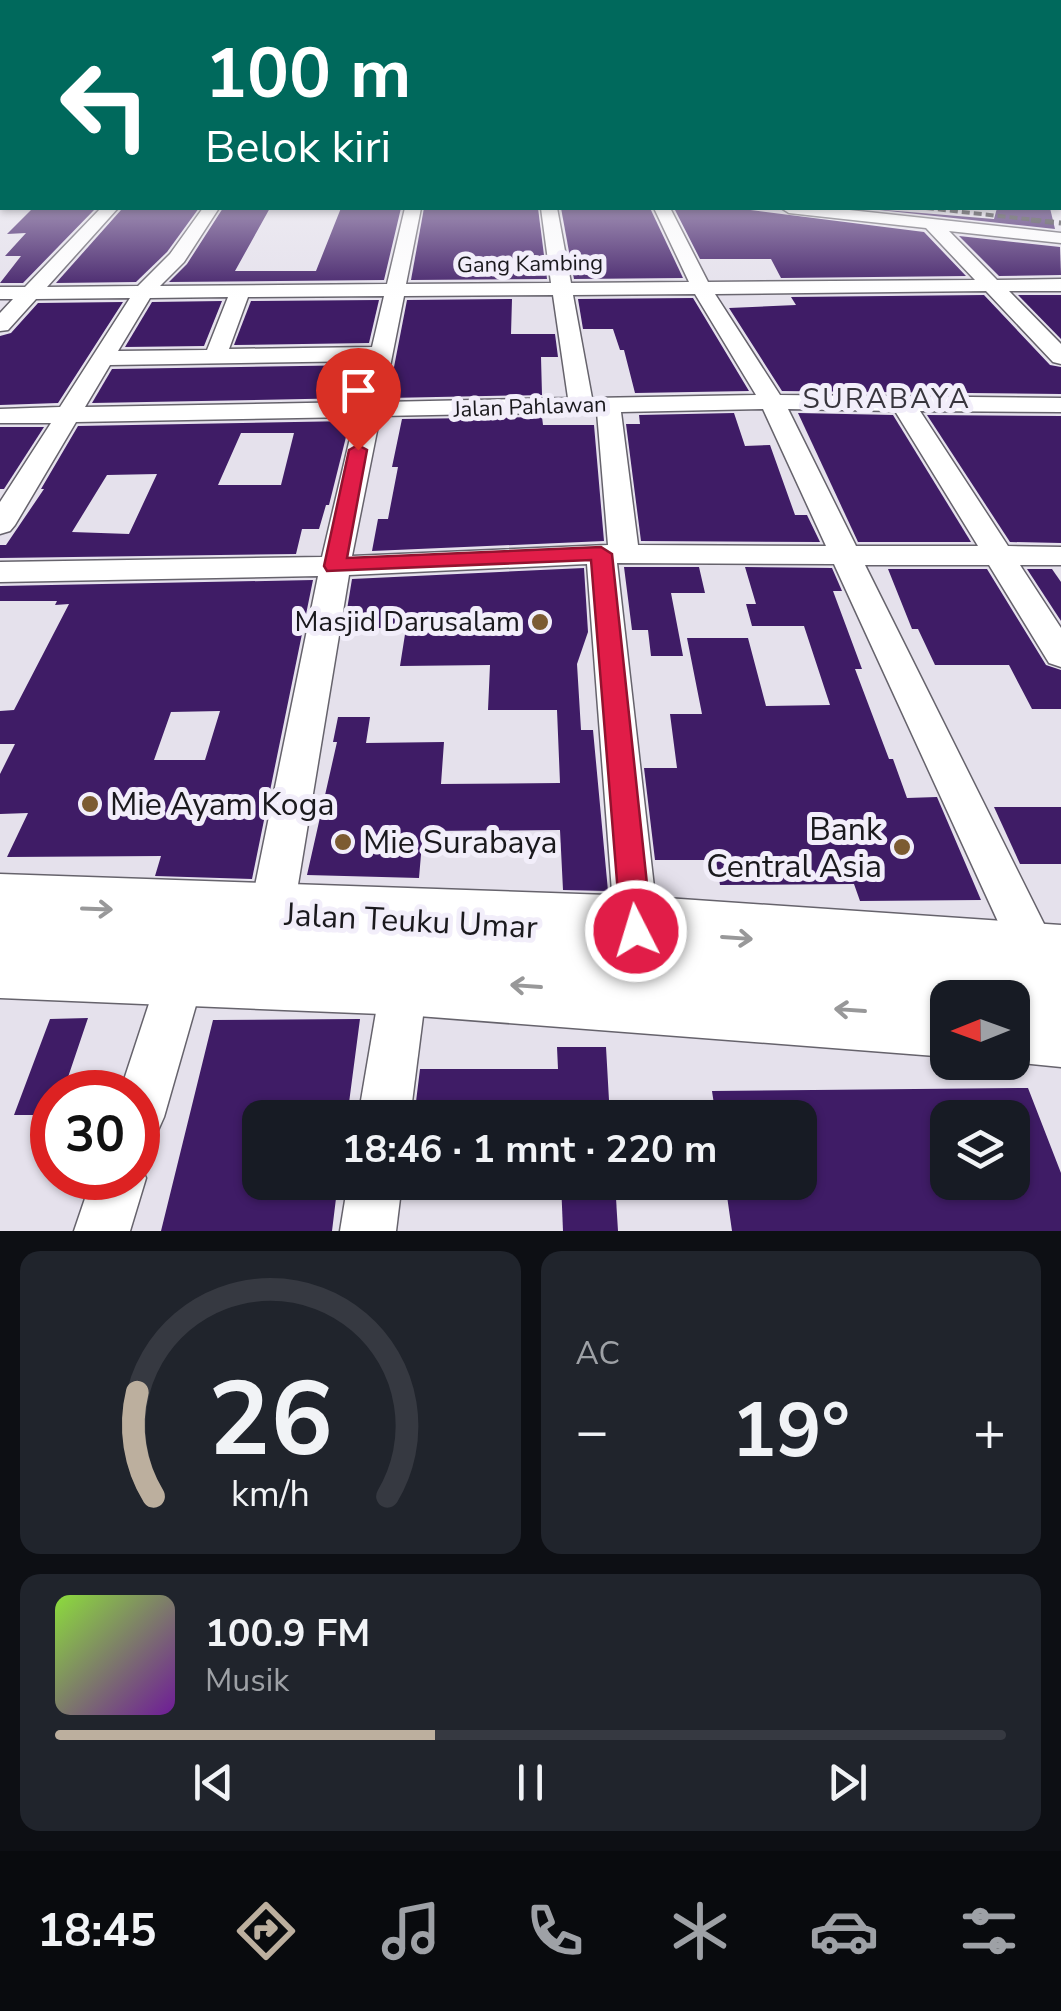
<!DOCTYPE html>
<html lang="id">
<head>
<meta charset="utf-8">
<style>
	body { margin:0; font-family:"Nunito Sans",sans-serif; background:#20242c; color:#f1f3f6; height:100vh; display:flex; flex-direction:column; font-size:38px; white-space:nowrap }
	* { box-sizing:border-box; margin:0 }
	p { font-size:32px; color:#9ea1a6 }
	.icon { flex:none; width:55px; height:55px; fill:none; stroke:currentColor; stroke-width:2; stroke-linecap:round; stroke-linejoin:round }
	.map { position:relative; height:1231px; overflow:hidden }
	.details { display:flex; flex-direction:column; gap:20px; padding:20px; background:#0d0f14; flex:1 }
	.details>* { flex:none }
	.top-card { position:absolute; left:0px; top:0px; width:1062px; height:210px; box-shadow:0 2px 8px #0004; background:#00695c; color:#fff; overflow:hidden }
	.needle { width:65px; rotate:269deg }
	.buttons { position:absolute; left:930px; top:980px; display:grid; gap:20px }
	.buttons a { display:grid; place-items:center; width:100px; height:100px; border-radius:20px; background:#171b24; box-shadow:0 2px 8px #0004; font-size:50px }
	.speed { position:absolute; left:30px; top:1070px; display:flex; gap:20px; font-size:50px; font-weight:700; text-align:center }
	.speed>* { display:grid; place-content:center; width:130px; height:130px; border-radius:50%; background:#171b24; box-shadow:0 2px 8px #0004; line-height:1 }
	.speed .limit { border:15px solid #d22; background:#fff; color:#111 }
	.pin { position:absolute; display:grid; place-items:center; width:85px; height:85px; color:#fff; margin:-102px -42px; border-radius:50% 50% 50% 0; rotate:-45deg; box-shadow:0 0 10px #0007 }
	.pin .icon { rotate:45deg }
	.me { position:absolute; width:110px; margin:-55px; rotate:355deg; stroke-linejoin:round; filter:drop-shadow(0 0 8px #0008) }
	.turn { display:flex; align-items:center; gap:35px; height:210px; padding:0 40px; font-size:45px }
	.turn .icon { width:130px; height:130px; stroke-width:2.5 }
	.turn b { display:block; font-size:70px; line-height:85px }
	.big { font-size:75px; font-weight:700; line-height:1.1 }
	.details .tile { flex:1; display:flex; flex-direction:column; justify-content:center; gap:15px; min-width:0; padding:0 35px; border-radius:20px; background:#20242c }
	.details .dial { align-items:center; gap:0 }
	.dial svg { height:260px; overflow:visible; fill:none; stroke:#363941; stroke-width:7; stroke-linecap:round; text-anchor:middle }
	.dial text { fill:#f1f3f6; stroke:none }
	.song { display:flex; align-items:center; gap:30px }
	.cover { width:120px; height:120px; border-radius:15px; background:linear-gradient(135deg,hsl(90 70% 55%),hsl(280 70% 35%)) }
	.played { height:10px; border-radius:5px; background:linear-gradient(90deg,#bcaf9e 40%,#363941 40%) }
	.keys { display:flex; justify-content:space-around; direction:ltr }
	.heat { display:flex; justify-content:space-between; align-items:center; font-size:55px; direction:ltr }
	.details .tiles { flex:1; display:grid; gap:20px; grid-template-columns:1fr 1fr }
	.tile:last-child { grid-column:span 2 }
	.trip { position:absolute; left:242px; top:1100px; width:575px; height:100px; border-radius:20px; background:#171b24; box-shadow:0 2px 8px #0004; font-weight:700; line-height:100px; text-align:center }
	.tab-bar { display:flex; height:160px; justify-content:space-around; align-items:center; background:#090b0e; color:#9ea1a6 }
	.tab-bar .icon { width:70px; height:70px }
	.tab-bar .current { color:#bcaf9e }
	.tab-bar b { font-size:45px; color:#f1f3f6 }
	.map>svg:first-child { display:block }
</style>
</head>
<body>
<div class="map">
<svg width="1061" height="1231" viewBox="0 0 1061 1231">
	<rect width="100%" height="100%" fill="#e5e1ec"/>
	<g fill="#3f1c66" fill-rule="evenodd">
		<path d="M154 208H199L167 252 136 282 56 283 121 210Z"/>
		<path d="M223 208H270L235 271H316L341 208H401L384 280 169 282 187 264Z"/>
		<path d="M424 208H538L547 279 411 280Z"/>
		<path d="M561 208H650L683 278 574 279Z"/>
		<path d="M674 208 743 209 924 232 966 276 781 278 771 259H700Z"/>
		<path d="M861 208 994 219 997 208H1050L1055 229Z"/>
		<path d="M31 210H94L23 283H0L21 256H5L26 233 7 234Z"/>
		<path d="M959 236 1060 247 1061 275 999 276Z"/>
		<path d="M984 295 1050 365 1061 367V394L782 391 729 308 796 305 791 297Z"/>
		<path d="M1018 295H1061V339Z"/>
		<path d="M693 298 749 391 635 393 624 350H620L613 329H583L578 299Z"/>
		<path d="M512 299 511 334H555L558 357H541L542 395 388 398 407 300Z"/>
		<path d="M379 300 369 343 234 345 251 301Z"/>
		<path d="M222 301 204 346 125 347 152 302Z"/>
		<path d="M123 302 58 403 0 405V336L11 333 38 303Z"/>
		<path d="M363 365 356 398 92 403 112 369Z"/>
		<path d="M734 413 745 446 770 445 795 515H807L820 542 641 541 626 424H640L639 415Z"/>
		<path d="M798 413 893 415 971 542H858Z"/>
		<path d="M927 415 1061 416V543L1010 542Z"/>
		<path d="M542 417 543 425H594L604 541 372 551 378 519H388L398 467H392L402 419Z"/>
		<path d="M350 421 329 505H326L319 529H302L296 554 0 558V545H6L44 489H41L78 426ZM241 433H294L281 485H218ZM157 474 129 534 72 532 107 475Z"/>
		<path d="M0 427H44L4 489H0Z"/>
		<path d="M624 567H699L705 593H671L683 656H651L648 630H632Z"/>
		<path d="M745 567 832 568 842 591H833L862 669H855L889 759H893L907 798 937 797 981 900 860 901 854 884 720 885 716 860H655L644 768H677L670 714H702L687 638H748L766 706 830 705 804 626H752L746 604H756Z"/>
		<path d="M584 568 588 632 577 664 581 730H593L608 891 563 890 560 830 423 831 419 878 307 875 337 742H333L338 717H370L366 743 444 742 441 784 560 783 557 710H488L490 665 400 666 406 628H344L352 579Z"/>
		<path d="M888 569H987L1046 665 1061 670V709H1032L1009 665H935L918 629H912Z"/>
		<path d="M1027 569H1052L1061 582V621Z"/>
		<path d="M313 580 252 879 155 876 161 856 7 857 28 813 0 814V774L15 744H0V711L14 710 69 604 55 605 57 601H0V586ZM220 711 205 760H154L171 712Z"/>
		<path d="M994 807H1061V864H1020Z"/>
		<path d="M88 1018 63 1092H52V1115H14L50 1019Z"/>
		<path d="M360 1019 347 1118H260V1182H338L332 1231H161L213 1020Z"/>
		<path d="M557 1047H606L610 1118H414L420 1069H558Z"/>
		<path d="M1028 1088 1061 1173V1231H732L725 1182H800V1118H716L712 1091ZM948 1118H1012V1182H948Z"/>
		<path d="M561 1182H615L618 1231H563Z"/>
	</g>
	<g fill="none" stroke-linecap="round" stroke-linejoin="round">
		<defs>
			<g id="street">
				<rect x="1060" y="136" width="1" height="8"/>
				<path d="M2 162V173L0 174V163Z"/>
				<rect x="0" y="191" width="2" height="10"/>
				<path d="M101 208H118L47 287 138 286 170 254 203 208H219L184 262 160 286 387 284 405 208H421L406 284 551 283 541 208H557L571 283 689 282 654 208H670L708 282 975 280 926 228 789 213 781 208H831L1061 233V243L949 231 997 280 1061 279V291H1009L1061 344V364L1053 362 986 291 715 294 780 395 1061 398V412L920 411 1008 546 1061 547V565H1020L1061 628V667L1049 663 989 565H865L1054 944 1061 959 1054 974 1038 981 1022 974 834 564 617 563 659 931 653 946 637 952 621 946 615 931 587 564 349 575 293 915 287 929 271 935 255 929 249 915 318 576 0 582V562L322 557 355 417 76 422 15 525 10 531 0 534V502L51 423H0V409L60 407 130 298 36 299 8 330 0 331V313L13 299H0V287H25ZM695 294 756 395 592 398 573 295ZM553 295 568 398 383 402 404 296ZM384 296 372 347 229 349 248 297ZM228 297 207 350 118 351 150 298ZM368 361 359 402 85 407 110 365ZM763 409 826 546 638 545 621 412ZM788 409 895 411 978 546H856ZM597 412 608 545 352 556 380 416Z"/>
				<path d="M184 945 200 952 207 967 164 1117 156 1135 138 1143V1092H120L161 967 168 952Z"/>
				<path d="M405 955 421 961 428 977 410 1118H358L382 977 389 961Z"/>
				<path d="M138 1159 146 1178 130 1231H74L92 1178H138Z"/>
				<path d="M348 1182H402L396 1231H340Z"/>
			</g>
			<rect id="secondary" x="1060" y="149" width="1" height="12"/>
			<path id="highway" d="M0 874 637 896 1061 925V1067L1012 1062V998H981L985 993 978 992 980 998H948V1057L405 1015 0 998Z"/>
		</defs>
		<use href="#street" stroke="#66636c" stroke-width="3"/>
		<use href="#secondary" stroke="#66636c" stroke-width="3"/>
		<use href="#highway" stroke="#66636c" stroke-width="3"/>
		<use href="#street" fill="#fff" fill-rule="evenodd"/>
		<use href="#secondary" fill="#fff" fill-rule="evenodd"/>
		<use href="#highway" fill="#fff" fill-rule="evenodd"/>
		<path stroke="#302e33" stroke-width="4" stroke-dasharray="8 4" stroke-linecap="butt" d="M926 208 1054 222"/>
		<path stroke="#302e33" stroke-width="5" stroke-dasharray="9 5" stroke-linecap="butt" d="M1031 220 1061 223"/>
	</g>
	<defs><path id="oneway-shaft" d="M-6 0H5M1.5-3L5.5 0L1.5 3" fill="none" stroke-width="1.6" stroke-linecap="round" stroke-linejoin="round" transform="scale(2.5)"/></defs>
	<g stroke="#989899">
		<use href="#oneway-shaft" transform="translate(97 909) rotate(2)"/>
		<use href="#oneway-shaft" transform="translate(737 938) rotate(4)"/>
		<use href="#oneway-shaft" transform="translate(526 986) rotate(-176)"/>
		<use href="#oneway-shaft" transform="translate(850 1010) rotate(-176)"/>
	</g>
	<linearGradient id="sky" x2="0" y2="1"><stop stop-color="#8da1e1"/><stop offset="0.42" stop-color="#f3f2f6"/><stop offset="1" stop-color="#f3f2f6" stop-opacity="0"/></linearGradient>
	<rect width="1061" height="299" fill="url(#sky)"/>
	<path fill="#e11d48" stroke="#92132f" stroke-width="2.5" d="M358 445 367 450 347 558 601 547 612 554 652 931 648 941 636 946 625 941 621 931 591 560 327 571 324 566 349 450Z"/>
	<g fill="#7c5b32" stroke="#f2eefa" stroke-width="4">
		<circle cx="540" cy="622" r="10"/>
		<circle cx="90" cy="804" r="10"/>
		<circle cx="343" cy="842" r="10"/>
		<circle cx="902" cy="847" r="10"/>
	</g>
	<g text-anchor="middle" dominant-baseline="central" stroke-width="10" stroke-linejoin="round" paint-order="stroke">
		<g font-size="22" fill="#1a191d" stroke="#f2eefa">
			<text transform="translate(530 264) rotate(-1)">Gang Kambing</text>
			<text transform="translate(530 407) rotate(-2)">Jalan Pahlawan</text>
		</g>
		<g font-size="28" letter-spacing="2.5" fill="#38353d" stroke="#f2eefa">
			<text x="887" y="399">SURABAYA</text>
		</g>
		<g font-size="28" fill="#1a191d" stroke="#f2eefa" text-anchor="end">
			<text x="520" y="622">Masjid Darusalam</text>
		</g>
		<g font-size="32" fill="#1a191d" stroke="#f2eefa" text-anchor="start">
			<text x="110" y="804">Mie Ayam Koga</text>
			<text x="882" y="829" text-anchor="end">Bank<tspan x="882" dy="37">Central Asia</tspan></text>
			<text x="363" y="842">Mie Surabaya</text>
		</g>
		<g font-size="32" fill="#1a191d" stroke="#f2eefa">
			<text transform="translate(411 921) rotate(3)">Jalan Teuku Umar</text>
		</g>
	</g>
</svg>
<div class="buttons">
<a><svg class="needle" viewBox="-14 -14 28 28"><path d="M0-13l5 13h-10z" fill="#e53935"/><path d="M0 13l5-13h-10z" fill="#9ea1a6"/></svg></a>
<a><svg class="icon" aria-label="layers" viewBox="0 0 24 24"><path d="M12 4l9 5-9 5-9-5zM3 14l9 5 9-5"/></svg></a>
</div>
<div class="speed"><div class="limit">30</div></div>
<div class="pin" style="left:358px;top:450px;background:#d93025"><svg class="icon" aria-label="arrive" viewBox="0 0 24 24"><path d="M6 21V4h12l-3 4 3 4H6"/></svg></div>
<svg class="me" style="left:636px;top:931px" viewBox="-20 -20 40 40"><circle r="17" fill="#e11d48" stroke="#fff" stroke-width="3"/><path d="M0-11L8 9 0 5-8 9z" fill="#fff"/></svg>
<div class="trip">18:46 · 1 mnt · 220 m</div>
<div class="top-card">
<div class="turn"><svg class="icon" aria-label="left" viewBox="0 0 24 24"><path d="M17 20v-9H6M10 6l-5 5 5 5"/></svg><div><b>100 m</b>Belok kiri</div></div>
</div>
</div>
<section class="details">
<div class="tiles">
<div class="tile dial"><svg viewBox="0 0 100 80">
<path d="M14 69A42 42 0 1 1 86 69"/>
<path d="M14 69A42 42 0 0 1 9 37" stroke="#bcaf9e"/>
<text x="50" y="56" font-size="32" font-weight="700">26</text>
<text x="50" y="72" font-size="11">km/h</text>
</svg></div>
<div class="tile"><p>AC</p>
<div class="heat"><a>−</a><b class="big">19°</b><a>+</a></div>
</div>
<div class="tile">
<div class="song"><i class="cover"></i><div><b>100.9 FM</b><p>Musik</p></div></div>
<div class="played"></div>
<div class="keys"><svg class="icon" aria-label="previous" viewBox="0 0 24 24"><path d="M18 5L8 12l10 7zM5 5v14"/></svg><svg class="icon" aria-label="pause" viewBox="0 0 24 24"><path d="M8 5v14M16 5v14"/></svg><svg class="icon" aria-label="next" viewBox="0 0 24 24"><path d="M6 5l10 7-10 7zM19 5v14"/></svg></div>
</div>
</div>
</section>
<nav class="tab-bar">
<b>18:45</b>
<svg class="icon current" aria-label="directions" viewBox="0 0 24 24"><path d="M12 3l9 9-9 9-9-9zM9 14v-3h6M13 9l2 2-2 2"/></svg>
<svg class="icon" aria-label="music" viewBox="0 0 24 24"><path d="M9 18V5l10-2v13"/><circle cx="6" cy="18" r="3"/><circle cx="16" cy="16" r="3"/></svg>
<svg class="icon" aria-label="phone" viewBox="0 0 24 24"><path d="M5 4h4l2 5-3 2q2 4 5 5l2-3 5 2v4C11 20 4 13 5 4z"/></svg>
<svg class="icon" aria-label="climate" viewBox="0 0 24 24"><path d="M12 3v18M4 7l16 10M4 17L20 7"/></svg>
<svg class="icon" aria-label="car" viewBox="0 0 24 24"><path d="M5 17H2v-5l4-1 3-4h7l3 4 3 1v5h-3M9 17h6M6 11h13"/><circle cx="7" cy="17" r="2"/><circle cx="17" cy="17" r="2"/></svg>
<svg class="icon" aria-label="filters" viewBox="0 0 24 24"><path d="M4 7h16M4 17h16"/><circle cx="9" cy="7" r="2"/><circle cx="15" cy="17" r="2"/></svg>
</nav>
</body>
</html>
